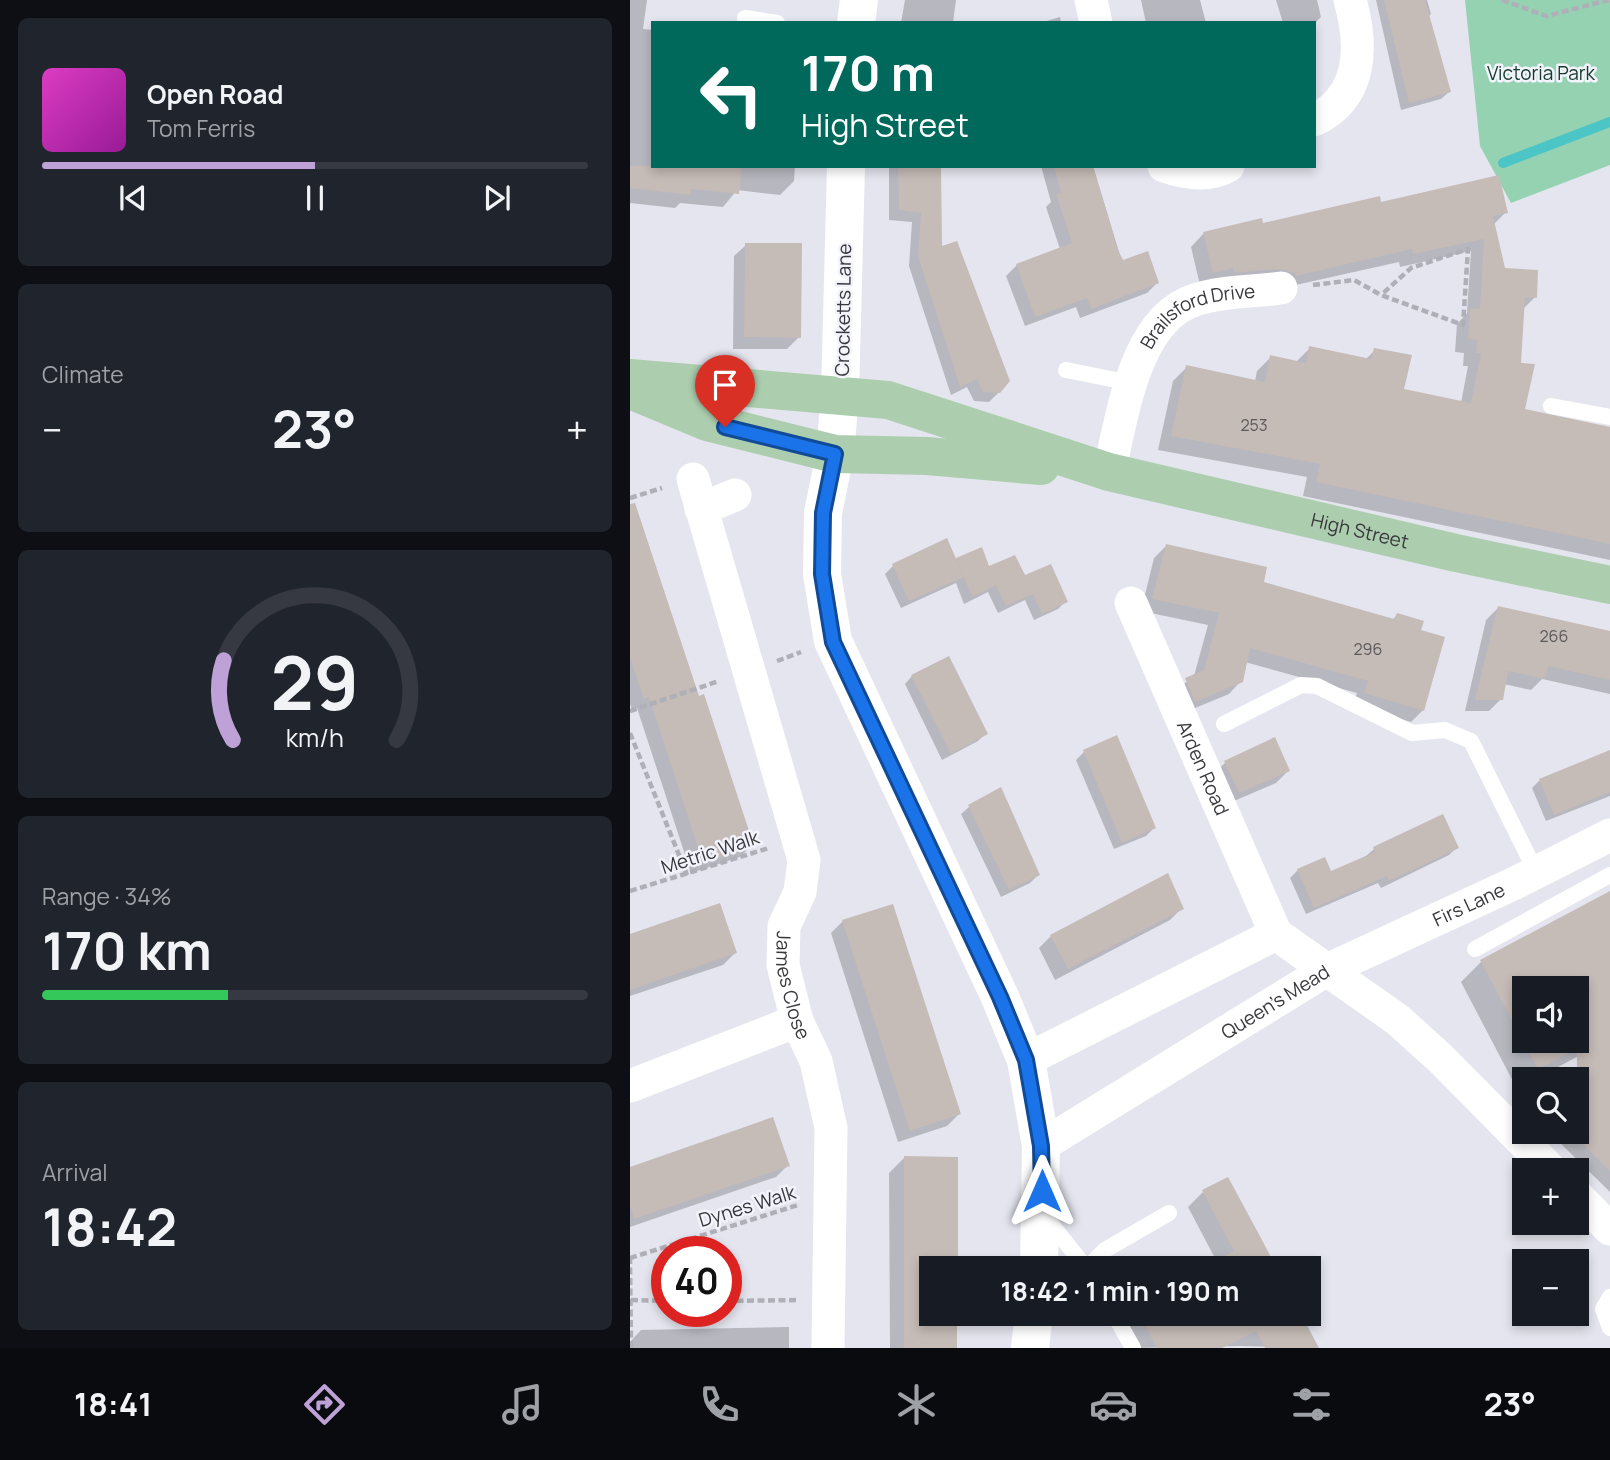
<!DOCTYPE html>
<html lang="en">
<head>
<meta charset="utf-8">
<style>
	body { margin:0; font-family:Manrope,sans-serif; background:#20242c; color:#f1f3f6; height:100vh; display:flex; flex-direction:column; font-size:26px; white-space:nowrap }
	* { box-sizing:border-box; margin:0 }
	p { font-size:23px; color:#9ea1a6 }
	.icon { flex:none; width:38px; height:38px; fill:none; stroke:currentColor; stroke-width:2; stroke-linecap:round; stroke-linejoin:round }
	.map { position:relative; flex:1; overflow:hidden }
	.drawer { display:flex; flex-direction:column; gap:18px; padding:18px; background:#0d0f14; width:630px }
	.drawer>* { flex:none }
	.top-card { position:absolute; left:21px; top:21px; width:665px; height:147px; border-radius:0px; box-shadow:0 4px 10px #0003; background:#00695c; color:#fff; overflow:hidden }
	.controls { position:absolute; left:882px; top:976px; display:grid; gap:14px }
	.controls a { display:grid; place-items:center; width:77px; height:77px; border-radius:0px; background:#171b24; box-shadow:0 4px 10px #0003; font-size:35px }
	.speed { position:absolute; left:21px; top:1236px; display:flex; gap:14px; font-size:35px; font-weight:700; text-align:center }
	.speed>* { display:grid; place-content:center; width:91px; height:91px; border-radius:50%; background:#171b24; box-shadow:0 4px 10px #0003; line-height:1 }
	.speed .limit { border:10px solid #d22; background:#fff; color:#111 }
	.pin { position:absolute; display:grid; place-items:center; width:60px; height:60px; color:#fff; margin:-72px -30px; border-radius:50% 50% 50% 0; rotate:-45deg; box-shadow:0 0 7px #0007 }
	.pin .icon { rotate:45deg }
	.me { position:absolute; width:77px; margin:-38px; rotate:0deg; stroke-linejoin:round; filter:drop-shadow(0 0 5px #0008) }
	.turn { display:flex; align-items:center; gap:24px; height:147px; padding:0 35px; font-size:32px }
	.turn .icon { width:91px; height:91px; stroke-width:2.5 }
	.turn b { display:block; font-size:49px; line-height:60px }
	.big { font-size:52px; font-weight:700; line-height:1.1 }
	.drawer .card { flex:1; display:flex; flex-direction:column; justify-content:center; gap:10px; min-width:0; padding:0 24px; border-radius:10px; background:#20242c }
	.drawer .dial { align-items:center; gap:0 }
	.dial svg { height:182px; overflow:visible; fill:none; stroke:#363941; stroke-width:7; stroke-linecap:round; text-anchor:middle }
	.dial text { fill:#f1f3f6; stroke:none }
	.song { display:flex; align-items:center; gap:21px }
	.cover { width:84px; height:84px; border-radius:10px; background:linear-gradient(135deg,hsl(310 70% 55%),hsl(300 70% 35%)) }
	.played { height:7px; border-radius:4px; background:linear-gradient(90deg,#bea1d7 50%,#363941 50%) }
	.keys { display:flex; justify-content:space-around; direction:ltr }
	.heat { display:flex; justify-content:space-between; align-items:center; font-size:38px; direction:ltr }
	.charge { height:10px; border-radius:5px; background:linear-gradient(90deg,#34c759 34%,#363941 0) }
	.trip { position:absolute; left:289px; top:1256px; width:402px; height:70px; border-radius:0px; background:#171b24; box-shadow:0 4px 10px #0003; font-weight:700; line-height:70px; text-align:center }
	.menu { display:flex; height:112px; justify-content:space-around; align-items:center; background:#090b0e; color:#9ea1a6 }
	.menu .icon { width:49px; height:49px }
	.menu .on { color:#bea1d7 }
	.menu b { font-size:32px; color:#f1f3f6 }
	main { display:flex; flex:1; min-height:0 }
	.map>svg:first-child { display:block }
</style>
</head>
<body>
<main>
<section class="drawer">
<div class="card">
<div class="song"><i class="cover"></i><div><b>Open Road</b><p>Tom Ferris</p></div></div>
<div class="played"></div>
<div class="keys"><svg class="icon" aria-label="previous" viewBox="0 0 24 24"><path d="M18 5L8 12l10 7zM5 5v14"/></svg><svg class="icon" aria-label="pause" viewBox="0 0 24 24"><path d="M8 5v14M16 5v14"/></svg><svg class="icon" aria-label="next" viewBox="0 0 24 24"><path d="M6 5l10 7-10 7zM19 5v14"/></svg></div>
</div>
<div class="card"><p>Climate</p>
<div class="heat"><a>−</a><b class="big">23°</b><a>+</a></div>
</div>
<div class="card dial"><svg viewBox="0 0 100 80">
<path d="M14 69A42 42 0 1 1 86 69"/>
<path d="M14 69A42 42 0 0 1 10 34" stroke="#bea1d7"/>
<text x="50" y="56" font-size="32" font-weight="700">29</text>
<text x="50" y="72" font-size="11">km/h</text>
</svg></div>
<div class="card"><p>Range · 34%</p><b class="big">170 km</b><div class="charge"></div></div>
<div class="card"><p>Arrival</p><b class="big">18:42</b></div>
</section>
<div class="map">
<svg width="980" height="1348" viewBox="0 0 980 1348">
	<rect width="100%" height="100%" fill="#e5e5ef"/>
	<path fill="#95d2b2" d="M835 0H980V165L881 203 850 146Z"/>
	<g fill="#0003" fill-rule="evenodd">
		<path d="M0 0H17L13 29 23 30V166H165L164 181 150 195 107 190 93 207 50 203 45 208 0 203Z"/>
		<path d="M275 0H326L323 23H271Z"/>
		<path d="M511 0H570L576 23H516Z"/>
		<path d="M646 0H687L691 17 684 24 653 23Z"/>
		<path d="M746 0H797L801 14 798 17 819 92 811 99 771 110Z"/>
		<path d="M430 17 431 23H410Z"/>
		<path d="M259 166H309L310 249 369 392 359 402 344 401 337 387 321 395 279 266 282 222 259 220Z"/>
		<path d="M411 166H463L492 262 527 283 517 293 450 318 446 307 395 326 376 276 387 265 430 249 416 207 421 202Z"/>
		<path d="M750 204 876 212 863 225 874 269 905 297 893 309 889 365 892 411 980 428V560L673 496 677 477 528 450 543 381 557 367 625 381 627 371 641 357 666 362 680 348 735 360 745 350 772 391 831 403 838 366H833L834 353 825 352 827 324 837 313 841 251 770 267 769 262 652 288 570 285 561 247 574 233Z"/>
		<path d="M116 245 169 337 157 349H103L104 256Z"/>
		<path d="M0 508 122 845 110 857 61 873 7 708 2 710 0 704Z"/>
		<path d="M536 546 632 584 762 620 767 615 789 631 793 710 781 722 723 705 727 693 615 662 611 681 599 694 553 713 544 692 564 676 578 625 511 611 524 558Z"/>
		<path d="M328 559 394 578 436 601 428 609 404 620 395 600 368 613 358 592 334 604 326 583 271 608 255 574 263 566Z"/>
		<path d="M868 608 980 633V694L912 679 901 690 874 684 871 699 859 711H835L856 620Z"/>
		<path d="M282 676 356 733 348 741 312 760 275 684Z"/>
		<path d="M645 739 658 771 646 783 597 804 583 774 595 763Z"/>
		<path d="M454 752 524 828 516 836 484 849 446 760Z"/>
		<path d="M980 752V796L916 821 902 788 910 780Z"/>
		<path d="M339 807 408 875 400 883 371 897 331 814Z"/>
		<path d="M827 847 819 855 751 888 748 883 676 914 660 878 668 870 700 874 736 856 744 849Z"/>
		<path d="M980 893V1039L904 1080H894V1085L887 1089 831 982 851 962ZM894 989H947V1041H894Z"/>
		<path d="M552 908 540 920 425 980 409 948 421 936Z"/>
		<path d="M213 921 329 1114 317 1126 268 1142 201 933Z"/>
		<path d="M0 936 105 953 93 965 0 996Z"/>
		<path d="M980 1058V1192L919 1132H947V1092Z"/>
		<path d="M274 1158 301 1269V1314L325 1348H260L259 1173Z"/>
		<path d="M158 1165 146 1177 0 1227V1169Z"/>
		<path d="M573 1192 645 1269 587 1262 558 1207Z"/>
		<path d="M496 1314H669L687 1348 610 1346 504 1348 490 1321Z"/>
		<path d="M159 1327V1348H0V1342L11 1330Z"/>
	</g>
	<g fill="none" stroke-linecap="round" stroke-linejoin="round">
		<path stroke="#4cc5c6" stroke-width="10" d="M873 163 980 122"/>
	</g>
	<g fill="#c5bbb7" fill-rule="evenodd">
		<path d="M754 0H795L821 92 779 103Z"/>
		<path d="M0 166H112L109 194 61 189 60 195 0 188Z"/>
		<path d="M268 166H311L312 246 327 241 380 381 370 393 353 392 347 379 330 387 288 256 291 213 269 210Z"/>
		<path d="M424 166H463L488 250 493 260 518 251 529 283 461 309 457 298 405 317 386 264 442 243 426 194 431 193Z"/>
		<path d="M869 175 878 213 863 216 875 268 908 270 907 298 895 297 891 363 905 364 895 409 980 427V544L686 482 690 464 541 436 556 365 635 382 640 355 676 363 679 346 741 359 744 348 782 355 774 389 841 403 851 353H846L847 340 838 339 840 308 850 309 854 239 783 254 782 249 666 276 665 273 649 269 604 273 603 268 583 273 573 232 632 218 633 223 750 196 751 202Z"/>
		<path d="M115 243H172L171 338 114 337Z"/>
		<path d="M5 503 69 696 74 694 124 846 73 863 19 697 14 699 0 658V504Z"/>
		<path d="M317 538 334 577 279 601 262 564Z"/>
		<path d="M536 544 637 567 634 582 764 619 767 613 794 621 791 630 815 637 794 711 734 693 738 681 620 648 613 682 565 702 555 678 574 670 589 613 522 599Z"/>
		<path d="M352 547 359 566 385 555 395 575 421 564 438 602 412 614 403 594 376 606 366 585 342 597 326 558Z"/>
		<path d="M868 606 980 631V680L918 666 915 679 878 671 873 700H845Z"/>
		<path d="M319 656 358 734 321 754 281 675Z"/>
		<path d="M487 735 526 828 492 843 453 750Z"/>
		<path d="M645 737 660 771 609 793 594 761Z"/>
		<path d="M980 750V792L924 815 909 779Z"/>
		<path d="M371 787 410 875 379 890 338 805Z"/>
		<path d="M813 814 829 848 759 881 757 876 684 908 667 869 695 857 701 871 745 852 743 847Z"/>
		<path d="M538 873 554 909 438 969 420 935Z"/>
		<path d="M980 891V1171L947 1138V1049L908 1069 850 960ZM894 989H947V1041H894Z"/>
		<path d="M90 903 107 953 0 990V934Z"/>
		<path d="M263 904 331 1114 280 1131 212 920Z"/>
		<path d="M143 1117 160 1166 4 1219 0 1205V1167Z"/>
		<path d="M274 1156 328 1157V1269H301V1314H327V1348H274Z"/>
		<path d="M598 1177 632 1240 647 1269H571L604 1251 572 1190Z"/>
		<path d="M509 1314H671L689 1348H635L626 1331 592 1348H527Z"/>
	</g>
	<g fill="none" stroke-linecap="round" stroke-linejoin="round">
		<g stroke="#afafb7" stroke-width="4.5" stroke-dasharray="7 3.5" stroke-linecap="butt">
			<path d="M872 0 916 16 979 0"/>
			<path d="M683 285 724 280 751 295 833 325 838 249 781 268 751 295"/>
			<path d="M0 498 32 488"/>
			<path d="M147 661 171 652"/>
			<path d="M0 711 89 681"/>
			<path d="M0 733 57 875"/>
			<path d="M0 891 139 848"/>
			<path d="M0 1257 1 1348"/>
			<path d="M0 1258 168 1205"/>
			<path d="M1 1300 37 1301"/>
			<path d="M96 1301 169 1300"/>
		</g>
		<g stroke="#fff" stroke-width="16">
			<path d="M115 18 147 23"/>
			<path d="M436 370 501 383"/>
			<path d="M921 406 980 417"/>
			<path d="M594 724 671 685 687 686 782 733 815 730 841 741 906 872"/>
			<path d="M845 949 980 875"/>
			<path d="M417 1219 457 1269"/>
			<path d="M457 1268 475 1250 539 1213"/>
			<path d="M980 1297 973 1309 980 1328"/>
			<path d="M484 1314 503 1348"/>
		</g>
		<g stroke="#fff" stroke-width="33">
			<path d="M461 0 466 23"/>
			<path d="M684 120C733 97 733 46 720 0"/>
			<path d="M534 166C554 173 579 177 598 166"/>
			<path id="s1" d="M479 472C492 419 504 319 565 300 591 291 623 292 651 288"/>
			<path id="s2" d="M63 479 174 860 170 892 154 926 153 965 167 1021 186 1061 201 1128 198 1348"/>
			<path d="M71 509 105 495"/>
			<path id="s3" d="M501 603 646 934 768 1020 810 1058 922 1171"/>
			<path d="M396 1060 646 934"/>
			<path d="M0 1086 167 1021"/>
			<path id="s4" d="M411 1146 695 971 883 884 980 835"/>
			<path d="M947 1196 980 1229"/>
		</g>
		<g stroke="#fff" stroke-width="38">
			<path d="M226 23 229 0"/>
			<path d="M216 166 210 395 205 454 193 513 192 574 203 641 370 997 396 1060 411 1146 409 1269"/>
			<path d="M400 1348 404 1314"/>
		</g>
		<g stroke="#acceae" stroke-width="38">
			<path id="s5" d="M0 378 258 400 479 472 826 553 980 585"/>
			<path d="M0 390 77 422 205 454 297 456 411 466"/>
		</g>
	</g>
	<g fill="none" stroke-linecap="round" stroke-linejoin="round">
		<defs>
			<path id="route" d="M95 427 205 454 193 513 192 574 203 642 370 997 396 1060 411 1146 412 1191"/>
		</defs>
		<use href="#route" stroke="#114b97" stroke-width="18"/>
		<use href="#route" stroke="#1a73e8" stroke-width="12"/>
	</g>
	<g text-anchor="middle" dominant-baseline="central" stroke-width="5" stroke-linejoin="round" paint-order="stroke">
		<g font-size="16" fill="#5b595b">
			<text x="624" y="425">253</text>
			<text x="924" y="636">266</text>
			<text x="738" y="649">296</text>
		</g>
		<g font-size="19" fill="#153c2a" stroke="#f3f3fc">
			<text x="911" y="73">Victoria Park</text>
		</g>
		<g font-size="19" fill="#38383c" stroke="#f3f3fc">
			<text transform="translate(213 310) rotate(-89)">Crocketts Lane</text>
			<text stroke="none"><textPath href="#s1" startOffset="196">Brailsford Drive</textPath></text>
			<text stroke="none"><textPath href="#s5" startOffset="749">High Street</textPath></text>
			<text stroke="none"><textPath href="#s3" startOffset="180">Arden Road</textPath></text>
			<text transform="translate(80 852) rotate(-18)">Metric Walk</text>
			<text stroke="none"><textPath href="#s4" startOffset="492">Firs Lane</textPath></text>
			<text stroke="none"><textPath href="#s2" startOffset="527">James Close</textPath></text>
			<text stroke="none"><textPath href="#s4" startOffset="275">Queen's Mead</textPath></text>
			<text transform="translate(117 1206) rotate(-17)">Dynes Walk</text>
		</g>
	</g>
</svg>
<div class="controls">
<a><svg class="icon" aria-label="sound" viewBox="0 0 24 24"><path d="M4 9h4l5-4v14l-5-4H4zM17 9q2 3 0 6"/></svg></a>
<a><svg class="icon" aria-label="search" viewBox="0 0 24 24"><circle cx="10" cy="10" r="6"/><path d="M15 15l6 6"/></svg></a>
<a>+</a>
<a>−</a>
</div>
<div class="speed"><div class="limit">40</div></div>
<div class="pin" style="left:95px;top:427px;background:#d93025"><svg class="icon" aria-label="arrive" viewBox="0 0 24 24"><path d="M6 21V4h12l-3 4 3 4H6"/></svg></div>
<svg class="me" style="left:412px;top:1191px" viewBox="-20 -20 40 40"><path d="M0-17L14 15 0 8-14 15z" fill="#1a73e8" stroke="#fff" stroke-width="4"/></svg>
<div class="trip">18:42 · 1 min · 190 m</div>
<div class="top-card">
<div class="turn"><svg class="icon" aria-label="left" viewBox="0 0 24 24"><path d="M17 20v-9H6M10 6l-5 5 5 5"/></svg><div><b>170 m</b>High Street</div></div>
</div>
</div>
</main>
<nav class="menu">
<b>18:41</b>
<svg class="icon on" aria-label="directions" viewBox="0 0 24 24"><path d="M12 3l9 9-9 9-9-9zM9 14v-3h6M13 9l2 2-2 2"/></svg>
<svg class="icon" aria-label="music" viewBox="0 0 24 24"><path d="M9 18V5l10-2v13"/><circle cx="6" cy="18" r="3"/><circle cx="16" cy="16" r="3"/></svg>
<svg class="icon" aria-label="phone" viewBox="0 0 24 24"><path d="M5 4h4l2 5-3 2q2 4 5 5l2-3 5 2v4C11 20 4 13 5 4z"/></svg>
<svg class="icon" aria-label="climate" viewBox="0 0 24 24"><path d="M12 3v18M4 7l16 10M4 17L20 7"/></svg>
<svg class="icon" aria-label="car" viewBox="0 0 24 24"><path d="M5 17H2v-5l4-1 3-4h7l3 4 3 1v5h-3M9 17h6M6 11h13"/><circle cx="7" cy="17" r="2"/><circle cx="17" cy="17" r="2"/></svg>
<svg class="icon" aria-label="filters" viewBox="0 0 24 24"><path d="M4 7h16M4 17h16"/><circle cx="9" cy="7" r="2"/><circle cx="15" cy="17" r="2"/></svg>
<b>23°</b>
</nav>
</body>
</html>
